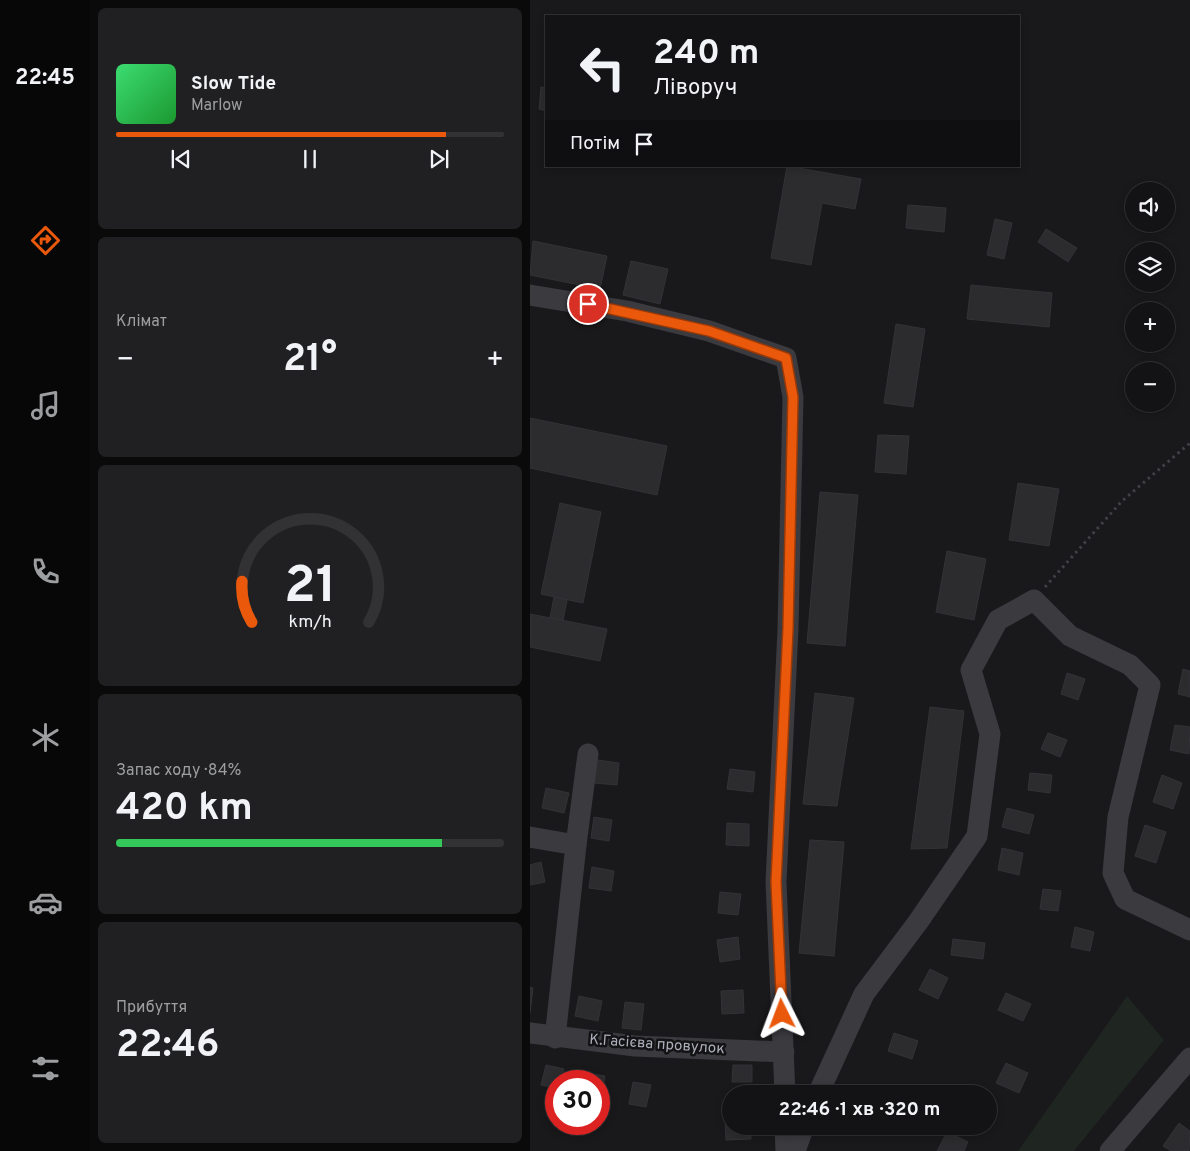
<!DOCTYPE html>
<html lang="uk">
<head>
<meta charset="utf-8">
<style>
	body { margin:0; font-family:Overpass,sans-serif; background:#202022; color:#f1f3f6; height:100vh; display:flex; flex-direction:column; font-size:19px; white-space:nowrap }
	* { box-sizing:border-box; margin:0 }
	p { font-size:16px; color:#9d9ea0 }
	.icon { flex:none; width:28px; height:28px; fill:none; stroke:currentColor; stroke-width:2; stroke-linecap:round; stroke-linejoin:round }
	.map { position:relative; flex:1; overflow:hidden }
	.side { display:flex; flex-direction:column; gap:8px; padding:8px; background:#0a0a0b; width:440px }
	.side>* { flex:none }
	.top-card { position:absolute; left:15px; top:15px; width:475px; height:152px; border-radius:0px; box-shadow:0 2px 8px #0003,0 0 0 1px #323234; background:#131214; color:#f1f3f6; overflow:hidden }
	.controls { position:absolute; left:595px; top:182px; display:grid; gap:10px }
	.controls a { display:grid; place-items:center; width:50px; height:50px; border-radius:50%; background:#131214; box-shadow:0 2px 8px #0003,0 0 0 1px #323234; font-size:25px }
	.speed { position:absolute; left:15px; top:1070px; display:flex; gap:10px; font-size:25px; font-weight:700; text-align:center }
	.speed>* { display:grid; place-content:center; width:65px; height:65px; border-radius:50%; background:#131214; box-shadow:0 2px 8px #0003,0 0 0 1px #323234; line-height:1 }
	.speed .limit { border:8px solid #d22; background:#fff; color:#111 }
	.pin { position:absolute; display:grid; place-items:center; width:42px; height:42px; color:#fff; margin:-21px; border:2px solid #fff; border-radius:50%; box-shadow:0 1px 5px #0007 }
	.me { position:absolute; width:55px; margin:-28px; rotate:357deg; stroke-linejoin:round; filter:drop-shadow(0 0 4px #0008) }
	.turn { display:flex; align-items:center; gap:18px; height:105px; padding:0 25px; font-size:22px }
	.turn .icon { width:65px; height:65px; stroke-width:2.5 }
	.turn b { display:block; font-size:35px; line-height:42px }
	.then { display:flex; align-items:center; height:48px; padding:0 25px; background:#0003; gap:10px; font-size:19px }
	.big { font-size:38px; font-weight:700; line-height:1.1 }
	.side .card { flex:1; display:flex; flex-direction:column; justify-content:center; gap:8px; min-width:0; padding:0 18px; border-radius:8px; background:#202022 }
	.side .dial { align-items:center; gap:0 }
	.dial svg { height:130px; overflow:visible; fill:none; stroke:#323234; stroke-width:7; stroke-linecap:round; text-anchor:middle }
	.dial text { fill:#f1f3f6; stroke:none }
	.song { display:flex; align-items:center; gap:15px }
	.cover { width:60px; height:60px; border-radius:8px; background:linear-gradient(135deg,hsl(140 70% 55%),hsl(130 70% 35%)) }
	.played { height:5px; border-radius:2px; background:linear-gradient(90deg,#ea580c 85%,#323234 85%) }
	.keys { display:flex; justify-content:space-around; direction:ltr }
	.heat { display:flex; justify-content:space-between; align-items:center; font-size:28px; direction:ltr }
	.charge { height:8px; border-radius:4px; background:linear-gradient(90deg,#34c759 84%,#323234 0) }
	.trip { position:absolute; left:192px; top:1085px; width:275px; height:50px; border-radius:25px; background:#131214; box-shadow:0 2px 8px #0003,0 0 0 1px #323234; font-weight:700; line-height:50px; text-align:center }
	main { display:flex; flex:1; min-height:0 }
	.tab-bar { display:flex; flex-direction:column; width:90px; justify-content:space-around; align-items:center; background:#080708; color:#9d9ea0 }
	.tab-bar .icon { width:35px; height:35px }
	.tab-bar .on { color:#ea580c }
	.tab-bar b { font-size:22px; color:#f1f3f6 }
	.map>svg:first-child { display:block }
</style>
</head>
<body>
<main>
<nav class="tab-bar">
<b>22:45</b>
<svg class="icon on" aria-label="directions" viewBox="0 0 24 24"><path d="M12 3l9 9-9 9-9-9zM9 14v-3h6M13 9l2 2-2 2"/></svg>
<svg class="icon" aria-label="music" viewBox="0 0 24 24"><path d="M9 18V5l10-2v13"/><circle cx="6" cy="18" r="3"/><circle cx="16" cy="16" r="3"/></svg>
<svg class="icon" aria-label="phone" viewBox="0 0 24 24"><path d="M5 4h4l2 5-3 2q2 4 5 5l2-3 5 2v4C11 20 4 13 5 4z"/></svg>
<svg class="icon" aria-label="climate" viewBox="0 0 24 24"><path d="M12 3v18M4 7l16 10M4 17L20 7"/></svg>
<svg class="icon" aria-label="car" viewBox="0 0 24 24"><path d="M5 17H2v-5l4-1 3-4h7l3 4 3 1v5h-3M9 17h6M6 11h13"/><circle cx="7" cy="17" r="2"/><circle cx="17" cy="17" r="2"/></svg>
<svg class="icon" aria-label="filters" viewBox="0 0 24 24"><path d="M4 7h16M4 17h16"/><circle cx="9" cy="7" r="2"/><circle cx="15" cy="17" r="2"/></svg>
</nav>
<section class="side">
<div class="card">
<div class="song"><i class="cover"></i><div><b>Slow Tide</b><p>Marlow</p></div></div>
<div class="played"></div>
<div class="keys"><svg class="icon" aria-label="previous" viewBox="0 0 24 24"><path d="M18 5L8 12l10 7zM5 5v14"/></svg><svg class="icon" aria-label="pause" viewBox="0 0 24 24"><path d="M8 5v14M16 5v14"/></svg><svg class="icon" aria-label="next" viewBox="0 0 24 24"><path d="M6 5l10 7-10 7zM19 5v14"/></svg></div>
</div>
<div class="card"><p>Клімат</p>
<div class="heat"><a>−</a><b class="big">21°</b><a>+</a></div>
</div>
<div class="card dial"><svg viewBox="0 0 100 80">
<path d="M14 69A42 42 0 1 1 86 69"/>
<path d="M14 69A42 42 0 0 1 8 44" stroke="#ea580c"/>
<text x="50" y="56" font-size="32" font-weight="700">21</text>
<text x="50" y="72" font-size="11">km/h</text>
</svg></div>
<div class="card"><p>Запас ходу · 84%</p><b class="big">420 km</b><div class="charge"></div></div>
<div class="card"><p>Прибуття</p><b class="big">22:46</b></div>
</section>
<div class="map">
<svg width="660" height="1151" viewBox="0 0 660 1151">
	<rect width="100%" height="100%" fill="#19181a"/>
	<path fill="#1f2520" d="M597 996 634 1040 544 1151H488Z"/>
	<g fill="#2c2b2e" stroke="#333236">
		<path d="M11 87 16 88V111L9 109Z"/>
		<path d="M257 166 331 179 325 209 292 203 281 265 241 258Z"/>
		<path d="M378 205 416 208 414 232 376 228Z"/>
		<path d="M465 219 482 223 474 259 457 255Z"/>
		<path d="M516 229 547 248 538 262 508 242Z"/>
		<path d="M3 241 77 256 70 289 0 275Z"/>
		<path d="M101 261 138 269 130 304 93 295Z"/>
		<path d="M441 285 522 293 519 327 437 319Z"/>
		<path d="M366 324 395 329 383 407 354 403Z"/>
		<path d="M0 418 137 446 127 495 0 468Z"/>
		<path d="M348 435 379 436 376 474 345 472Z"/>
		<path d="M488 483 529 489 519 546 479 540Z"/>
		<path d="M290 492 328 495 315 646 277 643Z"/>
		<path d="M30 503 71 512 53 603 11 594Z"/>
		<path d="M417 551 456 559 444 620 406 612Z"/>
		<path d="M24 597 37 600 33 620 20 618Z"/>
		<path d="M0 614 77 629 70 661 0 647Z"/>
		<path d="M653 669 660 671V697L648 694Z"/>
		<path d="M537 673 555 679 548 700 531 694Z"/>
		<path d="M285 693 324 698 307 806 273 804Z"/>
		<path d="M400 707 434 711 417 848 381 849Z"/>
		<path d="M645 725 660 727 659 754 640 750Z"/>
		<path d="M518 733 537 740 530 757 511 749Z"/>
		<path d="M67 760 89 763 87 785 64 783Z"/>
		<path d="M200 769 225 772 223 792 197 789Z"/>
		<path d="M500 773 522 775 520 793 498 790Z"/>
		<path d="M632 775 652 783 643 809 623 802Z"/>
		<path d="M16 788 39 793 34 813 12 808Z"/>
		<path d="M477 808 504 815 499 834 472 827Z"/>
		<path d="M64 817 82 820 79 841 61 838Z"/>
		<path d="M197 823 219 824V846L196 845Z"/>
		<path d="M615 825 636 832 626 863 605 856Z"/>
		<path d="M280 840 314 842 304 956 269 953Z"/>
		<path d="M472 848 493 853 489 875 468 870Z"/>
		<path d="M11 862 15 882 0 885V865Z"/>
		<path d="M62 867 84 871 81 891 59 888Z"/>
		<path d="M513 889 531 891 528 911 510 909Z"/>
		<path d="M190 892 211 894 208 915 188 913Z"/>
		<path d="M545 927 564 932 560 951 541 947Z"/>
		<path d="M208 937 210 959 190 962 187 940Z"/>
		<path d="M423 939 455 943 453 959 421 955Z"/>
		<path d="M400 969 418 978 408 999 389 990Z"/>
		<path d="M0 987 3 988 0 1013Z"/>
		<path d="M213 990 214 1013 192 1014 191 991Z"/>
		<path d="M476 993 501 1004 493 1021 468 1010Z"/>
		<path d="M49 996 72 1001 68 1021 45 1016Z"/>
		<path d="M95 1002 114 1004 111 1030 92 1028Z"/>
		<path d="M364 1033 388 1041 382 1059 358 1051Z"/>
		<path d="M476 1063 498 1073 489 1093 466 1083Z"/>
		<path d="M16 1065 34 1069 31 1081H26V1088L11 1085Z"/>
		<path d="M203 1065H222V1082H202Z"/>
		<path d="M56 1073 75 1076 72 1095H69V1081H55Z"/>
		<path d="M103 1082 121 1085 116 1107 99 1104Z"/>
		<path d="M195 1120H201V1126H221V1139L196 1140Z"/>
		<path d="M649 1123 660 1131 659 1151H641L633 1146Z"/>
		<path d="M417 1132 438 1142 434 1151H407Z"/>
	</g>
	<g fill="none" stroke-linecap="round" stroke-linejoin="round">
		<path stroke="#404146" stroke-width="3" stroke-dasharray="2.5 4" stroke-linecap="butt" d="M515 587 592 501 660 443"/>
		<g stroke="#3a3a3f" stroke-width="21">
			<path d="M0 295 97 311 179 331 256 358 263 397 258 629 246 882 255 1094"/>
			<path d="M0 837 46 845 25 1038"/>
			<path d="M46 845 58 754"/>
			<path d="M0 1033 105 1046 254 1052"/>
			<path d="M288 1094 334 994 388 922 447 836 460 734 441 670 468 620 504 600 540 636 600 665 620 685 588 817 583 873 595 899 660 930"/>
			<path d="M255 1126 256 1151"/>
			<path d="M265 1151 274 1126"/>
			<path d="M580 1151 660 1058"/>
		</g>
	</g>
	<g fill="none" stroke-linecap="round" stroke-linejoin="round">
		<defs>
			<path id="route" d="M58 304 179 331 256 358 263 397 258 629 246 882 252 1014"/>
		</defs>
		<use href="#route" stroke="#983908" stroke-width="12"/>
		<use href="#route" stroke="#ea580c" stroke-width="9"/>
	</g>
	<g text-anchor="middle" dominant-baseline="central" stroke-width="5" stroke-linejoin="round" paint-order="stroke">
		<g font-size="15" fill="#acaeb9" stroke="#131315">
			<text transform="translate(127 1045) rotate(4)">К.Гасієва провулок</text>
		</g>
	</g>
</svg>
<div class="controls">
<a><svg class="icon" aria-label="sound" viewBox="0 0 24 24"><path d="M4 9h4l5-4v14l-5-4H4zM17 9q2 3 0 6"/></svg></a>
<a><svg class="icon" aria-label="layers" viewBox="0 0 24 24"><path d="M12 4l9 5-9 5-9-5zM3 14l9 5 9-5"/></svg></a>
<a>+</a>
<a>−</a>
</div>
<div class="speed"><div class="limit">30</div></div>
<div class="pin" style="left:58px;top:304px;background:#d93025"><svg class="icon" aria-label="arrive" viewBox="0 0 24 24"><path d="M6 21V4h12l-3 4 3 4H6"/></svg></div>
<svg class="me" style="left:252px;top:1014px" viewBox="-20 -20 40 40"><path d="M0-17L14 15 0 8-14 15z" fill="#ea580c" stroke="#fff" stroke-width="4"/></svg>
<div class="trip">22:46 · 1 хв · 320 m</div>
<div class="top-card">
<div class="turn"><svg class="icon" aria-label="left" viewBox="0 0 24 24"><path d="M17 20v-9H6M10 6l-5 5 5 5"/></svg><div><b>240 m</b>Ліворуч</div></div>
<div class="then">Потім<svg class="icon" aria-label="arrive" viewBox="0 0 24 24"><path d="M6 21V4h12l-3 4 3 4H6"/></svg></div>
</div>
</div>
</main>
</body>
</html>
